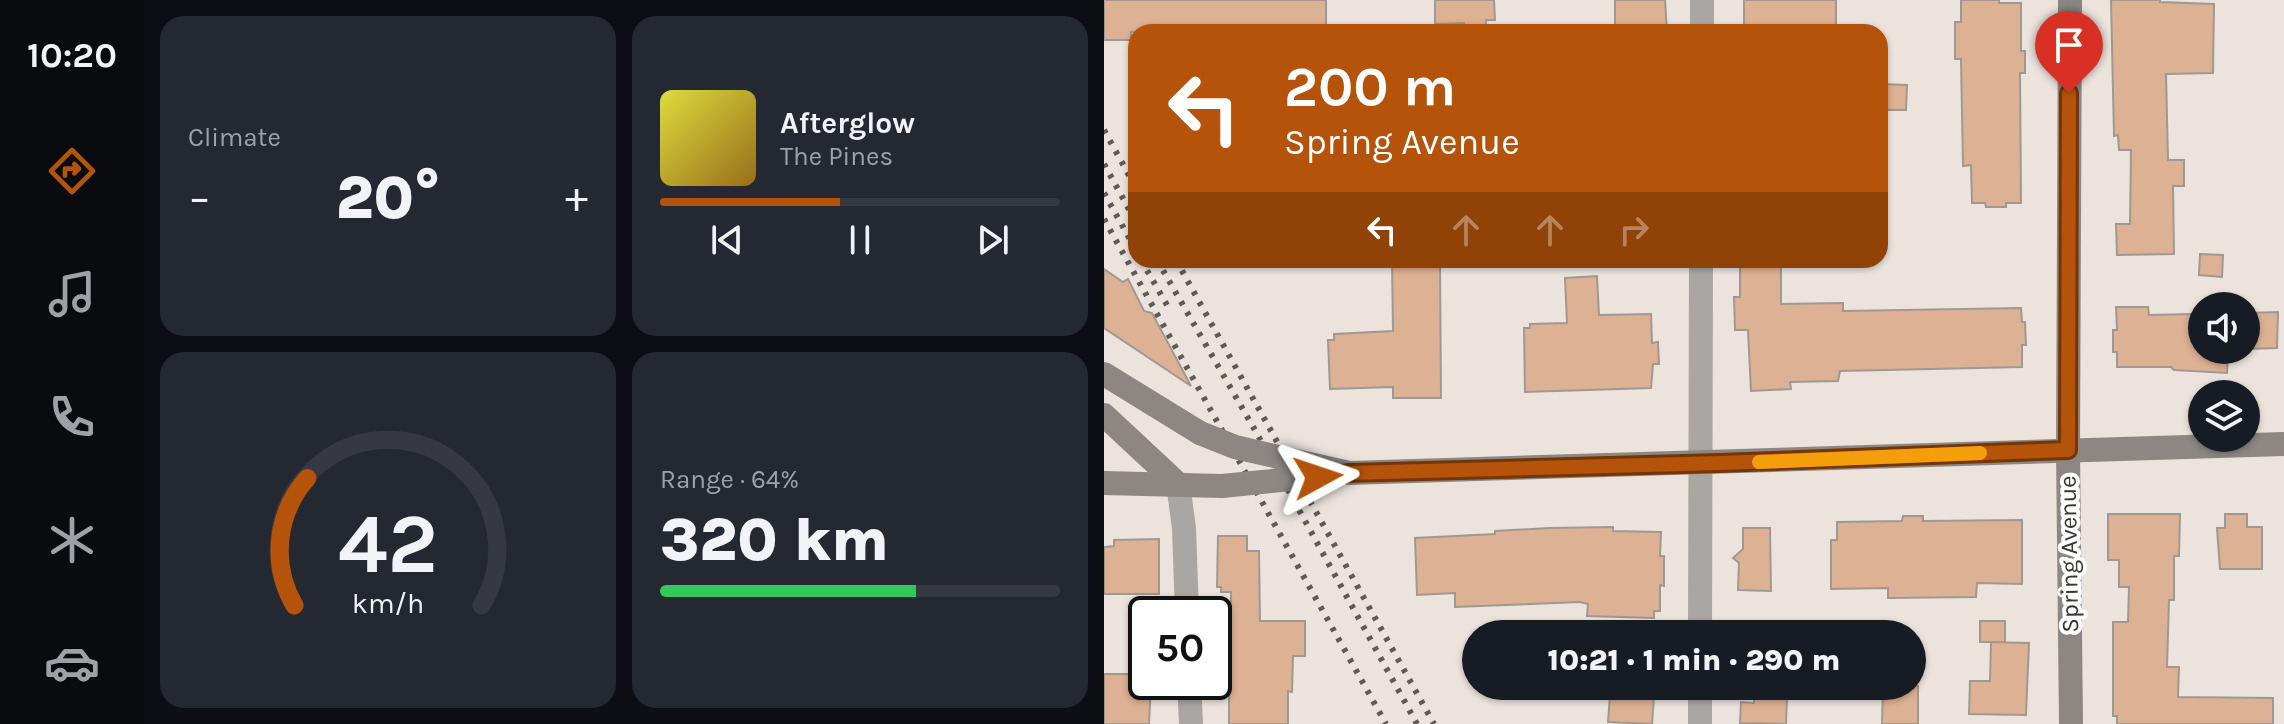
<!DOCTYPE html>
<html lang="en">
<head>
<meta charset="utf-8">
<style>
	body { margin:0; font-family:Karla,sans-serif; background:#242831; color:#f1f3f6; height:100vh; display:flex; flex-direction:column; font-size:30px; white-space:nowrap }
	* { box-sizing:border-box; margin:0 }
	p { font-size:26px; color:#9ea1a6 }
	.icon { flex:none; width:44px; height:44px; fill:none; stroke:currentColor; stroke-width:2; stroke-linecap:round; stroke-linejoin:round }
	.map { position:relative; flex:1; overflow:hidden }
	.side { display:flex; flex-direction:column; gap:16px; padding:16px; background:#0d0f14; width:960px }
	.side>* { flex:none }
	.banner { position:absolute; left:24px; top:24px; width:760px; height:244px; border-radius:24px; box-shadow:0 2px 6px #0004; background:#b45309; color:#fff; overflow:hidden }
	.fabs { position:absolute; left:1084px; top:292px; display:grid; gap:16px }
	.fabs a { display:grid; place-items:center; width:72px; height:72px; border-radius:50%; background:#171b24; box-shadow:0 2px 6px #0004; font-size:40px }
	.speed { position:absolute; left:24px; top:596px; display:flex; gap:16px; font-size:40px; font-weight:700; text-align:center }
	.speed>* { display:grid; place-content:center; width:104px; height:104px; border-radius:50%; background:#171b24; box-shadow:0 2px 6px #0004; line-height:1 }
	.speed .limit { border:4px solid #111; border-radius:12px; background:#fff; color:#111 }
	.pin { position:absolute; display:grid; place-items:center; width:68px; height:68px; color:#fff; margin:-82px -34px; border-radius:50% 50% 50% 0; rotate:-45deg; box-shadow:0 0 8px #0007 }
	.pin .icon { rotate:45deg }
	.me { position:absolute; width:88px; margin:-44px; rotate:85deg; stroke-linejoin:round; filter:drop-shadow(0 0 6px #0008) }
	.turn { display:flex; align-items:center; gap:28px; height:168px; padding:0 24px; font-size:36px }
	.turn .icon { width:104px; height:104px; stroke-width:2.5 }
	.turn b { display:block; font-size:56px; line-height:68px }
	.lanes { display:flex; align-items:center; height:76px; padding:0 24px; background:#0003; justify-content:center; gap:40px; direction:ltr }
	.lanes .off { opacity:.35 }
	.big { font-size:60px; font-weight:800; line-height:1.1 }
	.side .widget { flex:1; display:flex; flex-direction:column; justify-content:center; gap:12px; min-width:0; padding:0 28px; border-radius:24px; background:#242831 }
	.side .dial { align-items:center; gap:0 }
	.dial svg { height:208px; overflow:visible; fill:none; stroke:#363941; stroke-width:7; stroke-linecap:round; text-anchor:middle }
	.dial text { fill:#f1f3f6; stroke:none }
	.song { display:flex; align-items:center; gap:24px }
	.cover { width:96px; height:96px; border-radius:12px; background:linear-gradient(135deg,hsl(60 70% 55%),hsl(40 70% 35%)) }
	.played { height:8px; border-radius:4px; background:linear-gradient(90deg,#b45309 45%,#363941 45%) }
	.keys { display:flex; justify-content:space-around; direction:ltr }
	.heat { display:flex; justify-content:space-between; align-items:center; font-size:44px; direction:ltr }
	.charge { height:12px; border-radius:6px; background:linear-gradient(90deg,#34c759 64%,#363941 0) }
	.side .tiles { flex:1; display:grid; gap:16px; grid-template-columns:repeat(2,1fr) }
	.trip { position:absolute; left:358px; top:620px; width:464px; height:80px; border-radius:40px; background:#171b24; box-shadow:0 2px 6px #0004; font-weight:800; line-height:80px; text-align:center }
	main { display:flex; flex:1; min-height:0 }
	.menu { display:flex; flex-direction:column; width:144px; justify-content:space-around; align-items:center; background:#090b0e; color:#9ea1a6 }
	.menu .icon { width:56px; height:56px }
	.menu .on { color:#b45309 }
	.menu b { font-size:36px; color:#f1f3f6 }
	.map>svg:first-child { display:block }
</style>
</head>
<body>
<main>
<nav class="menu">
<b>10:20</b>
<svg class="icon on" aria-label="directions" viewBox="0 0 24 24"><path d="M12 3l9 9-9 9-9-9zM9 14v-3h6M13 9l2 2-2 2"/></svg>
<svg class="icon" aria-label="music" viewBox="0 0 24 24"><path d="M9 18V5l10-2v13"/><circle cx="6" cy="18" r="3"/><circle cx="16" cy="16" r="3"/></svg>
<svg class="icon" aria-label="phone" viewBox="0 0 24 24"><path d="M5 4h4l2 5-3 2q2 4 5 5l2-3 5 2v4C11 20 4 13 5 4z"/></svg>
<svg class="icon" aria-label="climate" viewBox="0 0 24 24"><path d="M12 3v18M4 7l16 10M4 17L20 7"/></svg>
<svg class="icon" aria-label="car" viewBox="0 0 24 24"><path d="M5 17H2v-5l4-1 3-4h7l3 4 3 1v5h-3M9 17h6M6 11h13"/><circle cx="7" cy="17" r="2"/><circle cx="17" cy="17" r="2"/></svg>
</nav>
<section class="side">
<div class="tiles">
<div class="widget"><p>Climate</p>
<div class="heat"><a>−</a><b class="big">20°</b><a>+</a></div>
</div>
<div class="widget">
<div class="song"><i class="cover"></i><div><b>Afterglow</b><p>The Pines</p></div></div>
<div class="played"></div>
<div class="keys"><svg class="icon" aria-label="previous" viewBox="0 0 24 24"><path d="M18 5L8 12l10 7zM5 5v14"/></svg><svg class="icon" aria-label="pause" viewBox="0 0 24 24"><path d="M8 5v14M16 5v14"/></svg><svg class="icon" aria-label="next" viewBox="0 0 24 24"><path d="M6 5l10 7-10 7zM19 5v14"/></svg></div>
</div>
<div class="widget dial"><svg viewBox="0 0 100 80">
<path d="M14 69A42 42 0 1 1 86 69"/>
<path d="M14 69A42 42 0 0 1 19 20" stroke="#b45309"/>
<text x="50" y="56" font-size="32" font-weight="700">42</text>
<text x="50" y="72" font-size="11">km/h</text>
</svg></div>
<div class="widget"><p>Range · 64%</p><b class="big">320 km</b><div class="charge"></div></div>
</div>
</section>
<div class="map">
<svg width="1180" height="724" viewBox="0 0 1180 724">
	<rect width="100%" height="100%" fill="#ece3dd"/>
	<g fill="#ddb194" stroke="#a09892" stroke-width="2">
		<path d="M0 0H222V31L27 32V40H0Z"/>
		<path d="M331 0H390L391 20H382V32H360V23L331 24Z"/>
		<path d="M511 0H561L563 31H511Z"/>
		<rect x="640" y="0" width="92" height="32"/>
		<path d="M857 0H895V3H917V51H921V73H916L917 203H902V207H882L881 203H868L867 165 859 166 857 59H851V22H857Z"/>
		<path d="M1007 0H1056V2L1110 4 1109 73 1062 74 1064 160H1080V186H1069L1070 254 1013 255 1012 224H1026L1027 150H1015L1014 135 1010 136Z"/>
		<path d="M776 84 803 85 802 110H776Z"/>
		<path d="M1096 254 1119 255 1118 277 1095 275Z"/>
		<path d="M288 260H336L337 398H289V387L226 389 224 340H230V334L289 331Z"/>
		<path d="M636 260H677V304L739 303V311L917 308 918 322H921L922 345H918V367L736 371 734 381 686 382 687 389 647 391 644 330H631L630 297H636Z"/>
		<path d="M0 269 19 282 24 279 40 311 48 313 87 386 0 328Z"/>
		<path d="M493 276 495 315 547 314 548 343 554 342 555 364H549L547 388 421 392 420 328H426V324L463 323 461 278Z"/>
		<path d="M1012 307H1044L1045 315 1088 314 1089 332H1098V350H1124L1123 373 1070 370 1067 367H1013V352H1009V330H1013Z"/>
		<path d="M1174 312 1173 348 1142 349V313Z"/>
		<path d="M1004 514H1076L1075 556H1070V600H1065L1063 667H1075L1074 697 1169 698V724H1013V716H1009V622H1024L1025 587H1015V560H1004Z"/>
		<path d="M1121 514H1143V527H1158V569H1116L1113 528H1121Z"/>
		<path d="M799 516H819V521L918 520V584L873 583 872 597 784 598V588L727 589V540H733V522L798 521Z"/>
		<path d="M509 527V531L557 532 556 556H560V586L556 585V611H550V618L483 616 484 604 476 602 351 607V593L313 595 311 538 391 534V531L445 528Z"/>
		<path d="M639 528H666L667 591 634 590 635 563 629 558 639 549Z"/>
		<path d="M114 536H143V551H155L156 621H201V656H189L188 692 184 691V724H125V690H114V664H126L127 592H117V587H113Z"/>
		<path d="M55 539V594H0V547L10 546V540Z"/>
		<path d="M876 621H901V642H888L925 643 922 715 865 714 866 681H886L887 642H876Z"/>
		<path d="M0 674H42V682H47L45 724H0Z"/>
		<path d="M779 686H814V724H778Z"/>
		<path d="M506 695 550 697 548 724 504 722Z"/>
		<path d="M650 698 683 699 682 724 636 723 637 702 650 703Z"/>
	</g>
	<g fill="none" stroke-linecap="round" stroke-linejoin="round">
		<g stroke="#aaa6a4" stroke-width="24">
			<path d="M598 32V0"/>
			<path d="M74 484 80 528 83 614"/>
			<path d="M596 634 597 260"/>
			<path d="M85 682 87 724"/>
			<path d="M596 724V686"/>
		</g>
		<g stroke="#8d8784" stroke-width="24">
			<path d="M966 0 964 450 967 724"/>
			<path d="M0 374 96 433"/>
			<path d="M0 415 74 484"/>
			<path d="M245 473 1180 444"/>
			<path d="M0 483 118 486"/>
		</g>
		<g stroke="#5f5a57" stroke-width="6" stroke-dasharray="4 8" stroke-linecap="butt">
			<path d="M0 130 32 188"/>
			<path d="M0 164 32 222"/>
			<path d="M0 193 32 250"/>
			<path d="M0 219 282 724"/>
			<path d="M37 260 63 305"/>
			<path d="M53 260 152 432 313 724"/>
			<path d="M72 260 330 724"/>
		</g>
		<g stroke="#8d8784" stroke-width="24">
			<path d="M96 433 131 447 245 473"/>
			<path d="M118 486 227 475"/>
		</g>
	</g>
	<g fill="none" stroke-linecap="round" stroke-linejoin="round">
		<defs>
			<path id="route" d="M214 477 245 473 616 463 964 450 965 93"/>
		</defs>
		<use href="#route" stroke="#753606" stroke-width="20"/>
		<use href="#route" stroke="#b45309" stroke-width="14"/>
		<path stroke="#f59e0b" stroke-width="14" d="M655 462 876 453"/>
	</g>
	<g text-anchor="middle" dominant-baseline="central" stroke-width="8" stroke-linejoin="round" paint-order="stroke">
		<g font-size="24" fill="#373431" stroke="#fff">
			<text transform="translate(965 554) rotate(-91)">Spring Avenue</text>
		</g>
	</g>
</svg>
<div class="fabs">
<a><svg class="icon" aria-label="sound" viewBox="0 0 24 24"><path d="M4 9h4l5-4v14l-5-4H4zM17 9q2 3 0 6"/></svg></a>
<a><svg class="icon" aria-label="layers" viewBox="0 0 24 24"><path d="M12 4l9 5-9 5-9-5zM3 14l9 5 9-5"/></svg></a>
</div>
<div class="speed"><div class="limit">50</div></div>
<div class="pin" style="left:965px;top:93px;background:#d93025"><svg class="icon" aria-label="arrive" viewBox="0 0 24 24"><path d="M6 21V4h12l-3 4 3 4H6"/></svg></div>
<svg class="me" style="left:214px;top:477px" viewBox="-20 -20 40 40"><path d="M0-17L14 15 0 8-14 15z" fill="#b45309" stroke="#fff" stroke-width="4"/></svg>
<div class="trip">10:21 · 1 min · 290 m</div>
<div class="banner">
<div class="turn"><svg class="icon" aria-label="left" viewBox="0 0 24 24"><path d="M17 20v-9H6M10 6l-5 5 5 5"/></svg><div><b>200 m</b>Spring Avenue</div></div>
<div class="lanes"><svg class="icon" aria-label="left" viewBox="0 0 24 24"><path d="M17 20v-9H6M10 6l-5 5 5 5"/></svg><svg class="icon off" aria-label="ahead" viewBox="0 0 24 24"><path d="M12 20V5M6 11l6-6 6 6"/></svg><svg class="icon off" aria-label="ahead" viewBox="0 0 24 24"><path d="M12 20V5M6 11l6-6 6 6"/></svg><svg class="icon off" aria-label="right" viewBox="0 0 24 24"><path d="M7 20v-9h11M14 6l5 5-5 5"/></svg></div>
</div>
</div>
</main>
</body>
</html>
